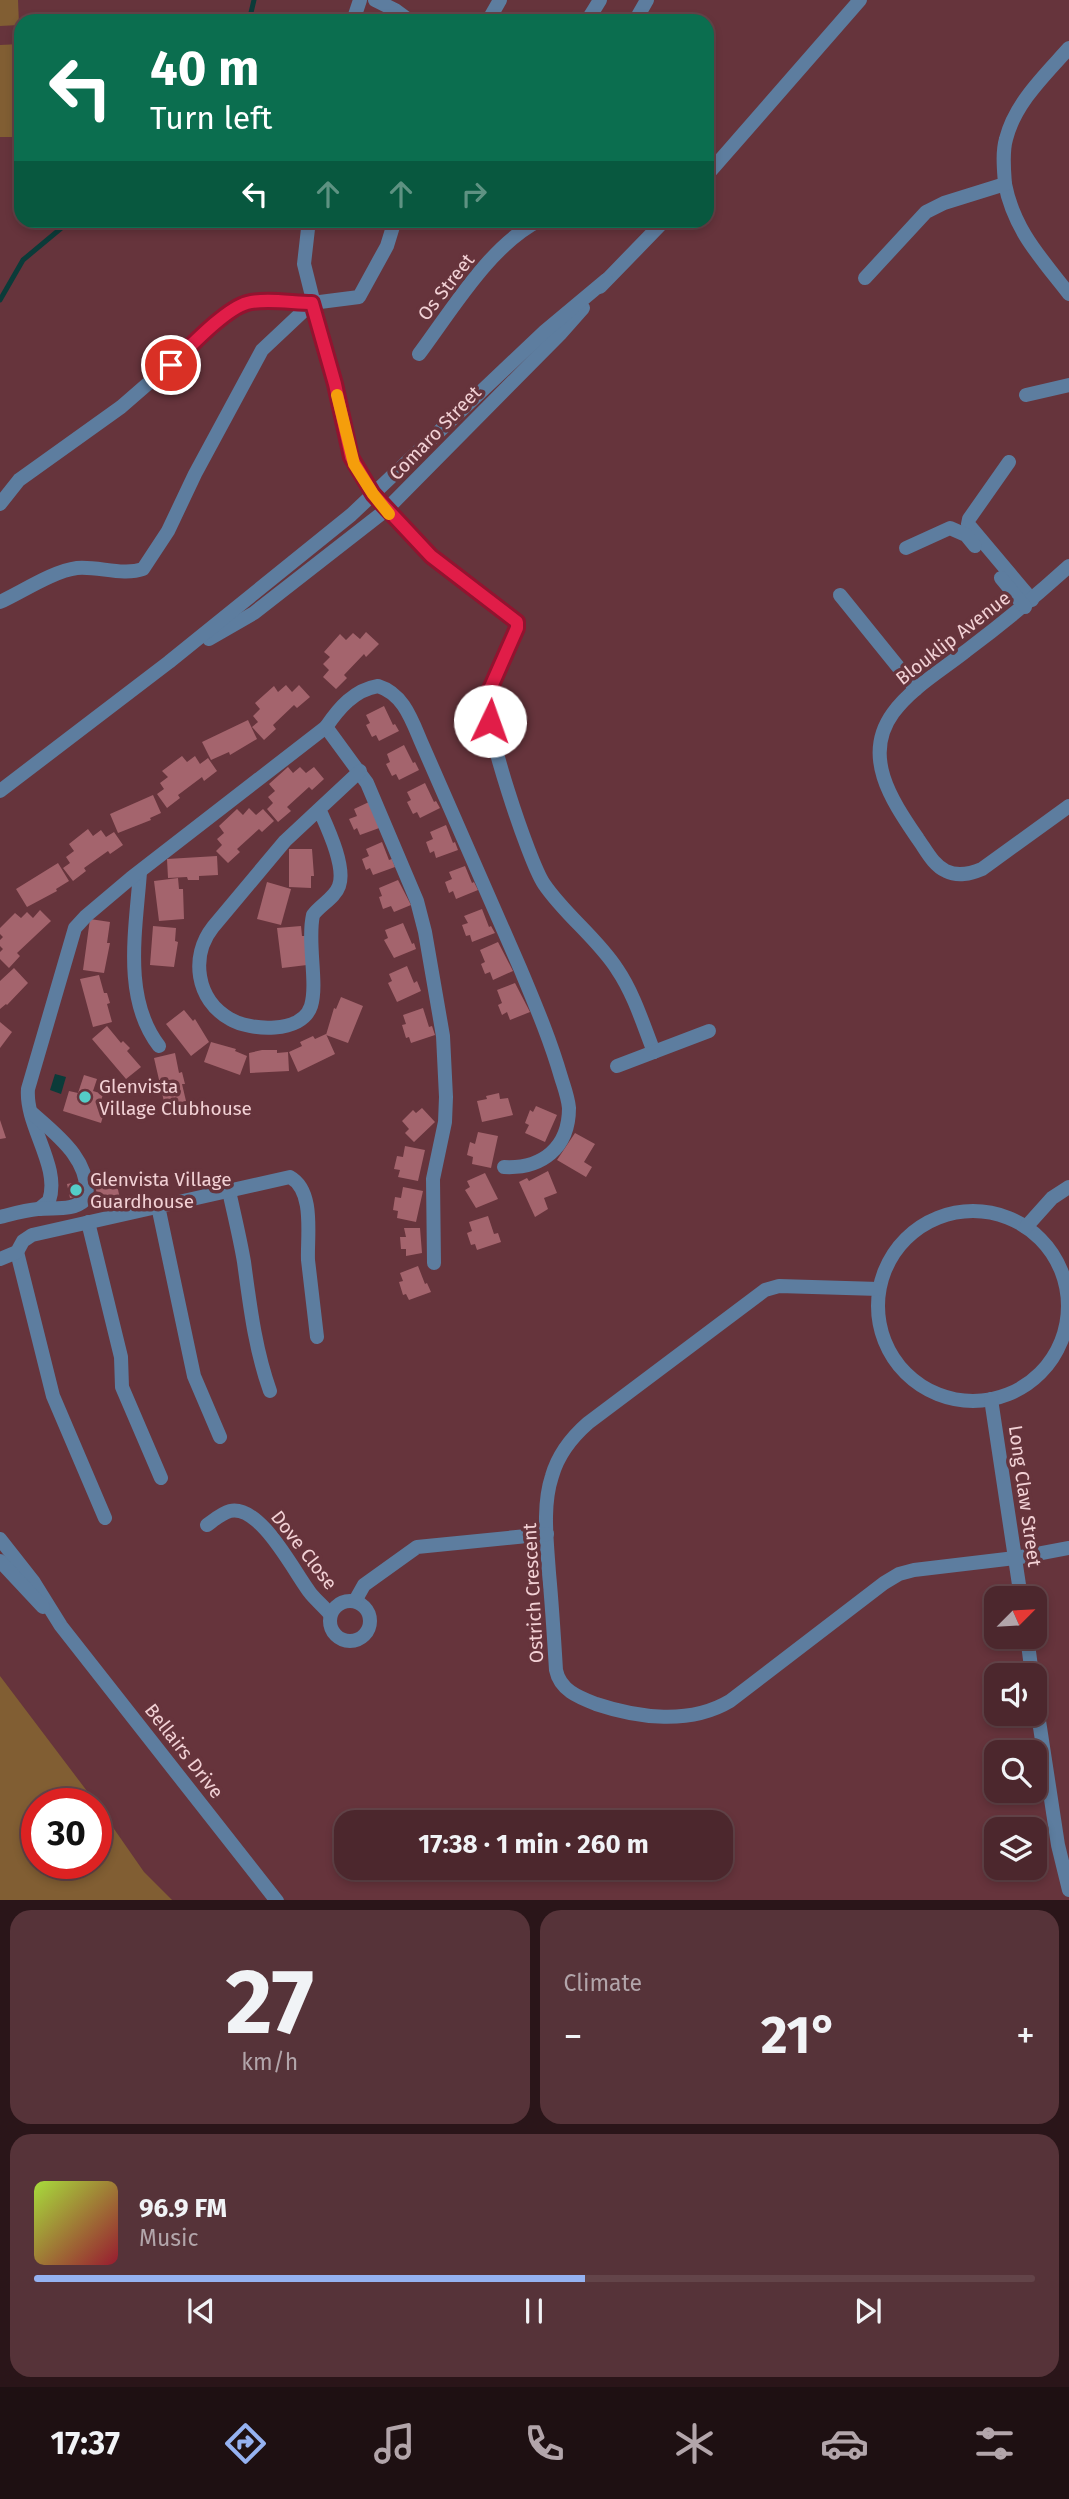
<!DOCTYPE html>
<html lang="en">
<head>
<meta charset="utf-8">
<style>
	body { margin:0; font-family:"Fira Sans",sans-serif; background:#563339; color:#f1f3f6; height:100vh; display:flex; flex-direction:column; font-size:26px; white-space:nowrap }
	* { box-sizing:border-box; margin:0 }
	p { font-size:23px; color:#b2a5aa }
	.icon { flex:none; width:38px; height:38px; fill:none; stroke:currentColor; stroke-width:2; stroke-linecap:round; stroke-linejoin:round }
	.map { position:relative; height:1900px; overflow:hidden }
	.side { display:flex; flex-direction:column; gap:10px; padding:10px; background:#2a1519; flex:1 }
	.side>* { flex:none }
	.top-card { position:absolute; left:14px; top:14px; width:700px; height:214px; border-radius:21px; box-shadow:0 4px 10px #0003,0 0 0 2px #634449; background:#0b6e4f; color:#fff; overflow:hidden }
	.needle { width:46px; rotate:66deg }
	.tools { position:absolute; left:984px; top:1586px; display:grid; gap:14px }
	.tools a { display:grid; place-items:center; width:63px; height:63px; border-radius:14px; background:#4c272d; box-shadow:0 4px 10px #0003,0 0 0 2px #634449; font-size:35px }
	.speed { position:absolute; left:21px; top:1788px; display:flex; gap:14px; font-size:35px; font-weight:700; text-align:center }
	.speed>* { display:grid; place-content:center; width:91px; height:91px; border-radius:50%; background:#4c272d; box-shadow:0 4px 10px #0003,0 0 0 2px #634449; line-height:1 }
	.speed .limit { border:10px solid #d22; background:#fff; color:#111 }
	.pin { position:absolute; display:grid; place-items:center; width:60px; height:60px; color:#fff; margin:-30px; border:4px solid #fff; border-radius:50%; box-shadow:0 2px 7px #0007 }
	.me { position:absolute; width:77px; margin:-38px; rotate:3deg; stroke-linejoin:round; filter:drop-shadow(0 0 5px #0008) }
	.turn { display:flex; align-items:center; gap:24px; height:147px; padding:0 21px; font-size:32px }
	.turn .icon { width:91px; height:91px; stroke-width:2.5 }
	.turn b { display:block; font-size:49px; line-height:60px }
	.lanes { display:flex; align-items:center; height:66px; padding:0 21px; background:#0003; justify-content:center; gap:35px; direction:ltr }
	.lanes .off { opacity:.35 }
	.big { font-size:52px; font-weight:700; line-height:1.1 }
	.side .tile { flex:1; display:flex; flex-direction:column; justify-content:center; gap:10px; min-width:0; padding:0 24px; border-radius:21px; background:#563339 }
	.side .dial { align-items:center; gap:0 }
	.dial b { font-size:91px; line-height:1 }
	.song { display:flex; align-items:center; gap:21px }
	.cover { width:84px; height:84px; border-radius:10px; background:linear-gradient(135deg,hsl(80 70% 55%),hsl(350 70% 35%)) }
	.played { height:7px; border-radius:4px; background:linear-gradient(90deg,#95b2f1 55%,#634449 55%) }
	.keys { display:flex; justify-content:space-around; direction:ltr }
	.heat { display:flex; justify-content:space-between; align-items:center; font-size:38px; direction:ltr }
	.side .tiles { flex:1; display:grid; gap:10px; grid-template-columns:1fr 1fr }
	.tile:last-child { grid-column:span 2 }
	.trip { position:absolute; left:334px; top:1810px; width:399px; height:70px; border-radius:21px; background:#4c272d; box-shadow:0 4px 10px #0003,0 0 0 2px #634449; font-weight:700; line-height:70px; text-align:center }
	.menu { display:flex; height:112px; justify-content:space-around; align-items:center; background:#1e1012; color:#b2a5aa }
	.menu .icon { width:49px; height:49px }
	.menu .current { color:#95b2f1 }
	.menu b { font-size:32px; color:#f1f3f6 }
	.map>svg:first-child { display:block }
</style>
</head>
<body>
<div class="map">
<svg width="1069" height="1901" viewBox="0 0 1069 1901">
	<rect width="100%" height="100%" fill="#66343c"/>
	<g fill="#815e33" fill-rule="evenodd">
		<path d="M0 0H18L19 25 0 26Z"/>
		<path d="M21 44V137H0V45Z"/>
		<path d="M0 1676 96 1803 144 1872 172 1900H0ZM37 1804H96V1864H37Z"/>
	</g>
	<path fill="#0b3b39" d="M55 1074 66 1077 61 1094 50 1090Z"/>
	<g fill="none" stroke-linecap="round" stroke-linejoin="round">
		<g stroke="#0b3b39" stroke-width="5">
			<path d="M249 21 254 0"/>
			<path d="M0 300 23 260 71 220"/>
		</g>
	</g>
	<g fill="#a4646d">
		<path d="M366 632 379 644 366 657 364 654 344 675 347 678 336 689 323 677 329 670 323 664 330 657 324 652 340 634 346 640 353 633 360 639Z"/>
		<path d="M286 685 292 692 299 685 310 697 297 708 294 705 273 725 276 729 264 740 252 727 258 722 253 716 260 709 255 703 274 686 278 692Z"/>
		<path d="M384 706 393 725 395 724 399 731 379 741 376 735 372 737 366 725 370 723 366 715Z"/>
		<path d="M248 720 257 739 230 755 229 752 211 760 202 742Z"/>
		<path d="M404 745 413 763 415 762 419 770 399 780 396 774 392 776 386 764 390 762 387 754Z"/>
		<path d="M182 756 187 762 195 756 200 764 208 758 217 771 204 781 202 777 178 795 180 798 167 808 157 794 164 789 160 783 168 777 162 771Z"/>
		<path d="M288 767 293 773 300 767 306 773 314 767 324 779 312 790 309 787 287 807 291 811 278 822 267 809 273 803 268 797 275 791 269 784Z"/>
		<path d="M425 783 434 802 436 801 440 808 420 818 417 812 413 814 407 802 411 800 407 792Z"/>
		<path d="M153 795 161 813 150 818 151 820 118 833 110 814Z"/>
		<path d="M369 802 382 827 360 835 357 828 354 830 349 819 357 816 354 809Z"/>
		<path d="M249 808 256 815 263 809 274 821 262 832 259 829 237 849 240 852 228 863 216 851 222 845 217 839 224 833 219 826 237 809 243 815Z"/>
		<path d="M446 825 453 843 455 842 458 850 436 858 434 851 430 853 426 842 433 839 430 832Z"/>
		<path d="M88 829 93 836 101 830 106 837 114 832 123 845 110 854 108 851 84 868 86 871 73 881 63 868 70 863 66 857 74 851 69 844Z"/>
		<path d="M382 842 389 860 392 859 395 867 373 875 370 868 366 870 362 859 369 856 366 849Z"/>
		<path d="M289 849H312L314 876H311V888L289 887Z"/>
		<path d="M217 856 218 875 199 876V880H188L187 877 168 878 167 859Z"/>
		<path d="M58 863 69 881 56 889 57 891 27 907 16 889Z"/>
		<path d="M465 866 472 883 474 882 478 890 456 899 453 891 449 893 445 882 452 879 449 872Z"/>
		<path d="M178 878 179 889H183L184 919 159 921 154 881Z"/>
		<path d="M398 880 411 905 394 912 391 906 383 909 379 897 382 896 379 888Z"/>
		<path d="M267 882 291 889 281 925 257 919Z"/>
		<path d="M482 909 489 927 491 926 495 933 472 942 470 935 466 936 462 925 468 923 464 916Z"/>
		<path d="M40 910 51 921 17 953 20 956 9 968 0 959V952L3 949 0 946V940L3 937 0 934V928L15 913 21 918 27 912 33 918Z"/>
		<path d="M90 919 110 922 107 943H110L104 973 83 970Z"/>
		<path d="M403 923 412 944 414 943 416 949 394 958 384 940 388 938 385 930Z"/>
		<path d="M153 926 176 928 175 941 178 942 174 967 150 965Z"/>
		<path d="M301 926 302 936H306L307 965 282 968 277 928Z"/>
		<path d="M498 942 513 971 493 980 490 972 485 974 481 964 485 962 480 950Z"/>
		<path d="M407 966 414 983 417 981 421 991 397 1002 388 983 392 981 389 974Z"/>
		<path d="M14 968 28 983 7 1005 6 1004 0 1009V981Z"/>
		<path d="M99 975 104 993H107L110 1003 107 1004 112 1022 93 1027 80 979Z"/>
		<path d="M515 983 530 1012 510 1020 507 1012 502 1015 498 1005 502 1003 497 990Z"/>
		<path d="M341 997 363 1006 348 1043 326 1035 334 1008 336 1009Z"/>
		<path d="M423 1008 429 1027 432 1026 435 1035 411 1043 409 1037 406 1038 402 1025 406 1024 403 1015Z"/>
		<path d="M184 1010 193 1021 195 1019 209 1042 191 1056 166 1024Z"/>
		<path d="M0 1022 12 1032 0 1048Z"/>
		<path d="M107 1026 121 1043 123 1041 130 1048 127 1051 141 1067 126 1079 92 1039Z"/>
		<path d="M326 1034 335 1054 298 1072 289 1052 302 1046 300 1042 313 1036 315 1039Z"/>
		<path d="M211 1042 236 1049 235 1051 247 1056 240 1075 204 1062Z"/>
		<path d="M262 1050H277V1053L288 1052 289 1071 250 1073 249 1053Z"/>
		<path d="M175 1053 179 1073 182 1072 185 1084H182L186 1101 165 1106 154 1058Z"/>
		<path d="M84 1075 97 1079 93 1091 103 1094 101 1101 107 1103 101 1123 63 1111 69 1091 78 1093Z"/>
		<path d="M499 1093 500 1099 508 1098 513 1115 482 1122 477 1101 487 1099 486 1096Z"/>
		<path d="M536 1106 557 1115 545 1142 525 1133 529 1125 525 1123 530 1110 533 1112Z"/>
		<path d="M422 1108 435 1122 414 1142 405 1133 409 1129 402 1121 413 1110 416 1113Z"/>
		<path d="M0 1120 6 1138 0 1139Z"/>
		<path d="M478 1132 498 1136 491 1168 472 1164 473 1157 467 1155 470 1142 475 1144Z"/>
		<path d="M575 1133 595 1144 584 1162 592 1167 586 1177 557 1160Z"/>
		<path d="M405 1146 425 1150 418 1181 398 1177 400 1170 394 1169 397 1156 403 1157Z"/>
		<path d="M548 1171 557 1193 544 1198 548 1209 535 1217 519 1182 527 1178 529 1181Z"/>
		<path d="M485 1173 498 1199 476 1208 465 1190 470 1187 467 1181Z"/>
		<path d="M116 1180 120 1199 99 1204 95 1185Z"/>
		<path d="M82 1181 85 1195 70 1198 67 1184Z"/>
		<path d="M403 1187 423 1191 416 1222 397 1218 398 1211 393 1210 395 1197 401 1198Z"/>
		<path d="M488 1216 494 1234 498 1233 501 1242 477 1250 475 1244 471 1245 467 1233 472 1231 469 1222Z"/>
		<path d="M404 1228H420L422 1253 406 1256V1249H401L400 1237H406Z"/>
		<path d="M418 1266 425 1284 427 1283 431 1292 409 1300 406 1294 403 1295 399 1282 403 1281 400 1273Z"/>
	</g>
	<g fill="none" stroke-linecap="round" stroke-linejoin="round">
		<g stroke="#5d7d9f" stroke-width="14">
			<path d="M375 0 395 10 410 21"/>
			<path d="M353 21 360 0"/>
			<path d="M488 21 500 0"/>
			<path d="M587 21 600 0"/>
			<path d="M635 21 647 0"/>
			<path d="M1005 184C1014 230 1041 258 1069 294"/>
			<path d="M309 220 304 264 354 464 373 494 417 543 431 556 517 622V628C508 650 493 674 487 697 482 720 529 862 544 884 565 915 597 938 617 969 634 994 643 1024 654 1052"/>
			<path d="M865 278 926 212 944 203 1005 184C1004 170 1002 153 1006 139 1015 103 1045 75 1069 48"/>
			<path d="M419 354C452 310 490 245 540 220"/>
			<path d="M1026 395 1069 385"/>
			<path d="M1009 462 969 519 968 524 1032 600"/>
			<path d="M0 504 19 480 121 407 236 307 253 302 312 303 359 297 387 246 395 220"/>
			<path d="M906 548 950 528 966 535 975 546"/>
			<path d="M1069 566C1036 596 1002 624 966 651 942 670 911 688 893 713 861 757 893 802 918 839 926 850 933 865 946 871 958 877 970 874 982 869L1069 806"/>
			<path d="M1001 578 1025 607"/>
			<path d="M840 595 916 689"/>
			<path d="M0 602C22 592 53 571 77 568 98 566 123 576 143 569L168 531 195 474 262 350 312 303"/>
			<path d="M326 727 367 783 417 901 425 932 443 1036 446 1097 445 1122 433 1179 434 1263"/>
			<path d="M320 811C328 829 346 867 339 886 335 898 320 905 313 915 307 942 318 983 311 1006 302 1034 250 1031 230 1019 196 1000 190 956 213 927L285 841 360 771"/>
			<path d="M140 872C136 929 122 998 159 1046"/>
			<path d="M617 1066 709 1031"/>
			<path d="M229 1191C234 1214 240 1238 244 1262 250 1306 255 1349 270 1391"/>
			<path d="M158 1206 194 1376 220 1437"/>
			<path d="M39 1209 49 1201C61 1166 25 1126 28 1089L75 928 86 916 131 878 326 727C339 708 354 690 378 686 404 694 412 721 422 744 455 818 487 893 520 968 535 1004 550 1039 561 1077 564 1087 568 1097 569 1108 569 1148 542 1169 504 1167"/>
			<circle cx="973" cy="1306" r="95"/>
			<path d="M0 1217C12 1214 26 1210 38 1209 55 1207 72 1212 86 1199 92 1161 57 1135 32 1113"/>
			<path d="M88 1222 121 1357 122 1387 161 1478"/>
			<path d="M1026 1227 1052 1198 1069 1187"/>
			<path d="M17 1252 53 1396 105 1518"/>
			<path d="M0 1259 17 1252 23 1241 32 1235 290 1177C315 1191 307 1236 308 1260 311 1285 314 1311 317 1337"/>
			<path d="M879 1289 779 1286 765 1290 588 1423C572 1437 558 1455 552 1476 542 1506 547 1542 549 1573 552 1605 554 1637 556 1670 560 1690 578 1697 596 1704 638 1718 690 1725 730 1701L884 1583 899 1574 914 1570 1015 1558 1069 1548"/>
			<path d="M991 1399 1021 1598"/>
			<path d="M207 1525C214 1520 222 1513 230 1511 261 1504 295 1574 311 1594 317 1601 324 1607 330 1614"/>
			<circle cx="350" cy="1621" r="20"/>
			<path d="M355 1601 364 1585 417 1547 547 1534"/>
			<path d="M1027 1636 1032 1675"/>
			<path d="M1034 1688 1058 1845 1069 1890"/>
		</g>
		<g stroke="#5d7d9f" stroke-width="14">
			<path d="M707 175 860 0"/>
			<path d="M600 287 665 220"/>
			<path d="M209 639 254 613 386 510 560 334 583 308"/>
			<path d="M0 791 169 662 351 515 545 331 606 280"/>
			<path d="M0 1539 33 1581 61 1626 277 1901"/>
			<path d="M0 1561 43 1607"/>
		</g>
	</g>
	<g fill="none" stroke-linecap="round" stroke-linejoin="round">
		<defs>
			<path id="route" d="M171 365C189 348 225 309 247 303 265 298 293 303 312 303L335 384 351 457 373 494 431 556 517 622V628L487 696 490 721"/>
		</defs>
		<use href="#route" stroke="#92132f" stroke-width="18"/>
		<use href="#route" stroke="#e11d48" stroke-width="12"/>
		<path stroke="#f59e0b" stroke-width="12" d="M337 395 354 464 373 494 389 514"/>
	</g>
	<g fill="#54cdc7" stroke="#66343c" stroke-width="2.5">
		<circle cx="85" cy="1097" r="7"/>
		<circle cx="76" cy="1190" r="7"/>
	</g>
	<g text-anchor="middle" dominant-baseline="central" stroke-width="7" stroke-linejoin="round" paint-order="stroke">
		<g font-size="19" fill="#f2d1d5" stroke="#66343c">
			<text transform="translate(446 287) rotate(-52)">Os Street</text>
			<text transform="translate(435 433) rotate(-46)">Comaro Street</text>
			<text transform="translate(953 638) rotate(-38)">Blouklip Avenue</text>
			<text transform="translate(1025 1496) rotate(82)">Long Claw Street</text>
			<text transform="translate(304 1550) rotate(52)">Dove Close</text>
			<text transform="translate(533 1593) rotate(-93)">Ostrich Crescent</text>
			<text transform="translate(184 1751) rotate(52)">Bellairs Drive</text>
		</g>
		<g font-size="19" fill="#f2d1d5" stroke="#66343c" text-anchor="start">
			<text x="99" y="1086">Glenvista<tspan x="99" dy="22">Village Clubhouse</tspan></text>
			<text x="90" y="1179">Glenvista Village<tspan x="90" dy="22">Guardhouse</tspan></text>
		</g>
	</g>
</svg>
<div class="tools">
<a><svg class="needle" viewBox="-14 -14 28 28"><path d="M0-13l5 13h-10z" fill="#e53935"/><path d="M0 13l5-13h-10z" fill="#b2a5aa"/></svg></a>
<a><svg class="icon" aria-label="sound" viewBox="0 0 24 24"><path d="M4 9h4l5-4v14l-5-4H4zM17 9q2 3 0 6"/></svg></a>
<a><svg class="icon" aria-label="search" viewBox="0 0 24 24"><circle cx="10" cy="10" r="6"/><path d="M15 15l6 6"/></svg></a>
<a><svg class="icon" aria-label="layers" viewBox="0 0 24 24"><path d="M12 4l9 5-9 5-9-5zM3 14l9 5 9-5"/></svg></a>
</div>
<div class="speed"><div class="limit">30</div></div>
<div class="pin" style="left:171px;top:365px;background:#d93025"><svg class="icon" aria-label="arrive" viewBox="0 0 24 24"><path d="M6 21V4h12l-3 4 3 4H6"/></svg></div>
<svg class="me" style="left:490px;top:721px" viewBox="-20 -20 40 40"><circle r="19" fill="#fff"/><path d="M0-13L10 11 0 6-10 11z" fill="#e11d48"/></svg>
<div class="trip">17:38 · 1 min · 260 m</div>
<div class="top-card">
<div class="turn"><svg class="icon" aria-label="left" viewBox="0 0 24 24"><path d="M17 20v-9H6M10 6l-5 5 5 5"/></svg><div><b>40 m</b>Turn left</div></div>
<div class="lanes"><svg class="icon" aria-label="left" viewBox="0 0 24 24"><path d="M17 20v-9H6M10 6l-5 5 5 5"/></svg><svg class="icon off" aria-label="ahead" viewBox="0 0 24 24"><path d="M12 20V5M6 11l6-6 6 6"/></svg><svg class="icon off" aria-label="ahead" viewBox="0 0 24 24"><path d="M12 20V5M6 11l6-6 6 6"/></svg><svg class="icon off" aria-label="right" viewBox="0 0 24 24"><path d="M7 20v-9h11M14 6l5 5-5 5"/></svg></div>
</div>
</div>
<section class="side">
<div class="tiles">
<div class="tile dial"><b>27</b><p>km/h</p></div>
<div class="tile"><p>Climate</p>
<div class="heat"><a>−</a><b class="big">21°</b><a>+</a></div>
</div>
<div class="tile">
<div class="song"><i class="cover"></i><div><b>96.9 FM</b><p>Music</p></div></div>
<div class="played"></div>
<div class="keys"><svg class="icon" aria-label="previous" viewBox="0 0 24 24"><path d="M18 5L8 12l10 7zM5 5v14"/></svg><svg class="icon" aria-label="pause" viewBox="0 0 24 24"><path d="M8 5v14M16 5v14"/></svg><svg class="icon" aria-label="next" viewBox="0 0 24 24"><path d="M6 5l10 7-10 7zM19 5v14"/></svg></div>
</div>
</div>
</section>
<nav class="menu">
<b>17:37</b>
<svg class="icon current" aria-label="directions" viewBox="0 0 24 24"><path d="M12 3l9 9-9 9-9-9zM9 14v-3h6M13 9l2 2-2 2"/></svg>
<svg class="icon" aria-label="music" viewBox="0 0 24 24"><path d="M9 18V5l10-2v13"/><circle cx="6" cy="18" r="3"/><circle cx="16" cy="16" r="3"/></svg>
<svg class="icon" aria-label="phone" viewBox="0 0 24 24"><path d="M5 4h4l2 5-3 2q2 4 5 5l2-3 5 2v4C11 20 4 13 5 4z"/></svg>
<svg class="icon" aria-label="climate" viewBox="0 0 24 24"><path d="M12 3v18M4 7l16 10M4 17L20 7"/></svg>
<svg class="icon" aria-label="car" viewBox="0 0 24 24"><path d="M5 17H2v-5l4-1 3-4h7l3 4 3 1v5h-3M9 17h6M6 11h13"/><circle cx="7" cy="17" r="2"/><circle cx="17" cy="17" r="2"/></svg>
<svg class="icon" aria-label="filters" viewBox="0 0 24 24"><path d="M4 7h16M4 17h16"/><circle cx="9" cy="7" r="2"/><circle cx="15" cy="17" r="2"/></svg>
</nav>
</body>
</html>
